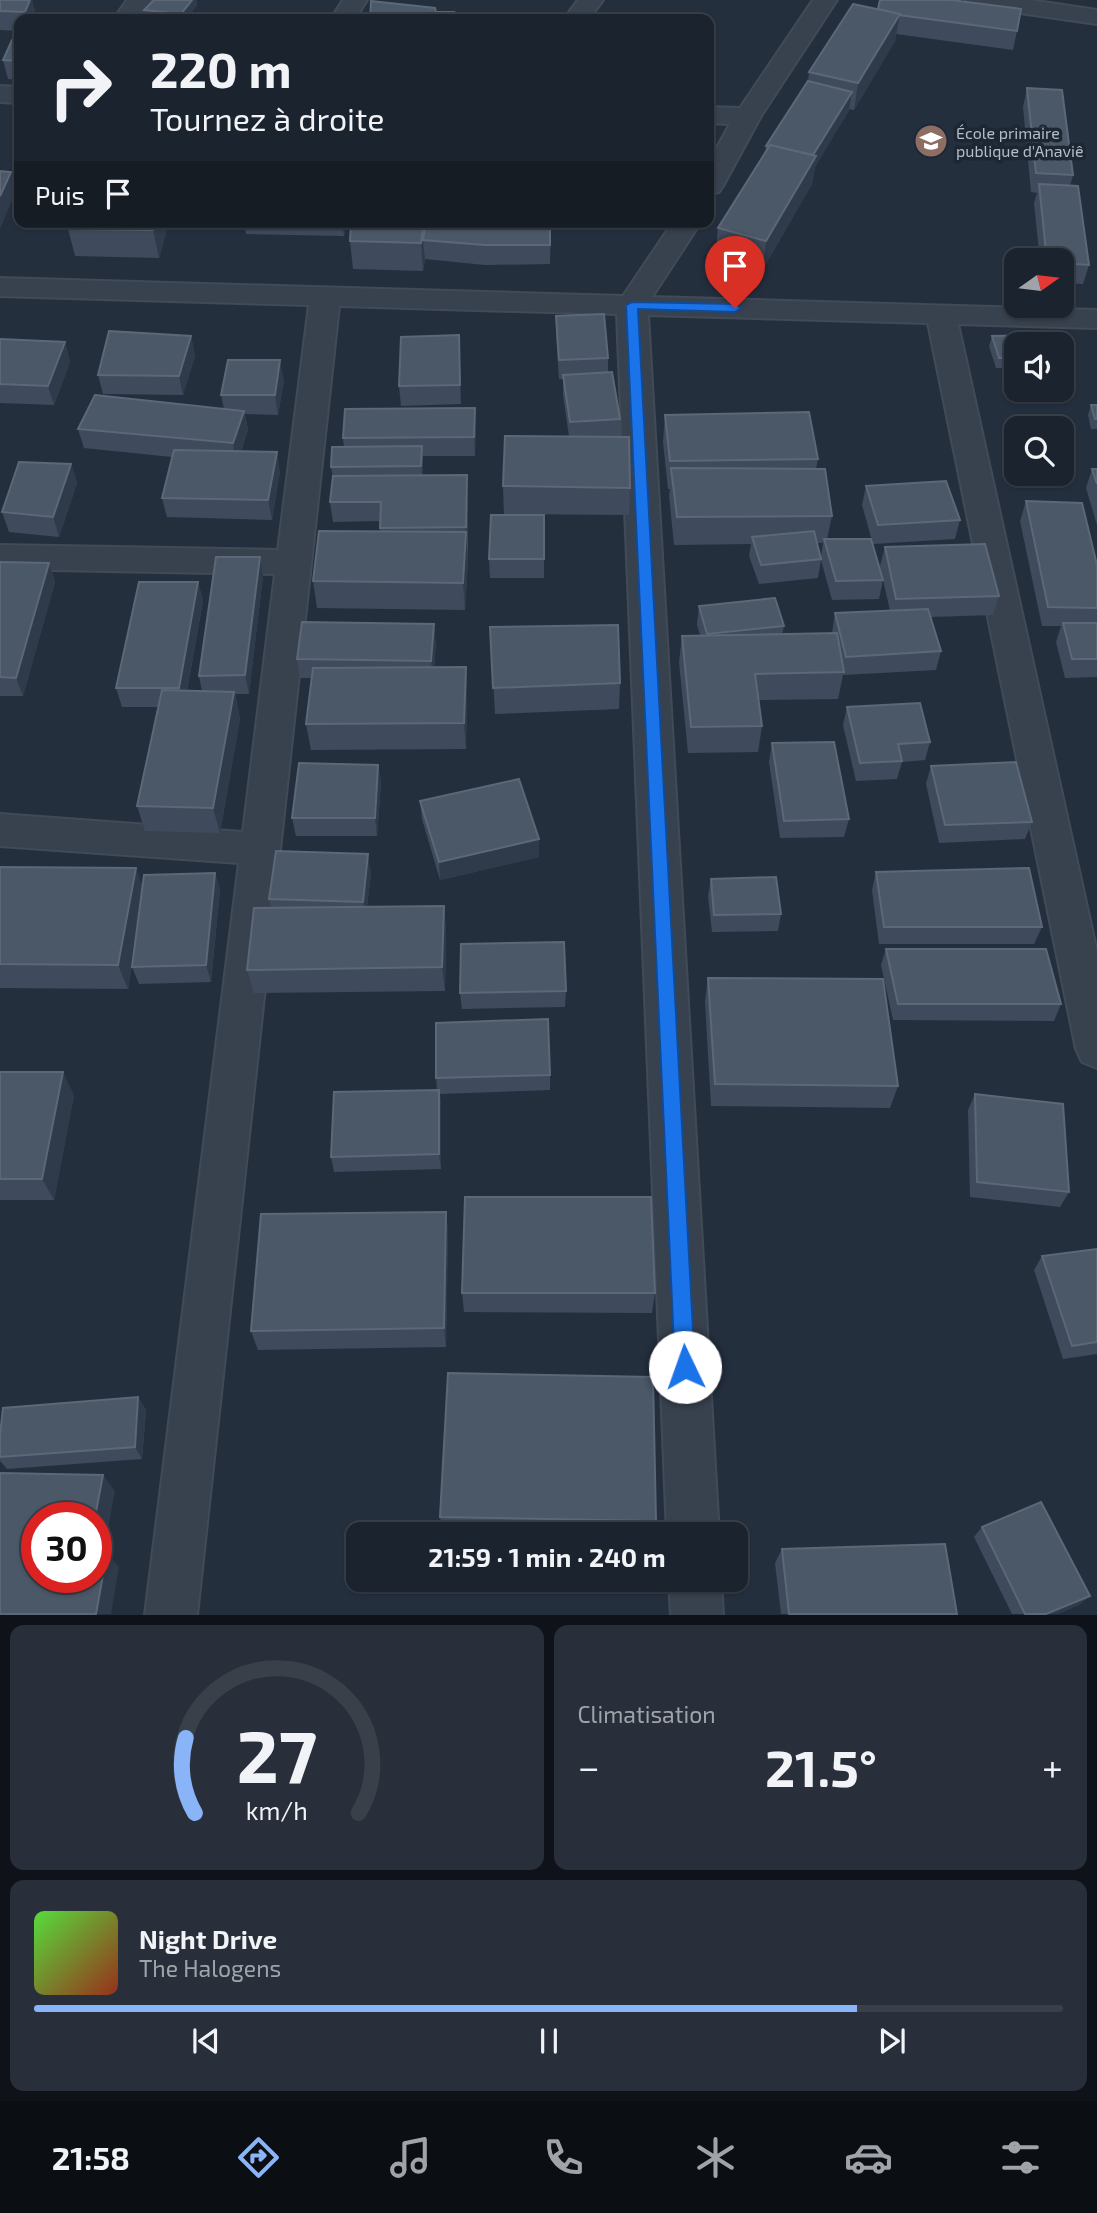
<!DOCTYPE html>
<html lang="fr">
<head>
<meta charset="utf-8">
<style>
	body { margin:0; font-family:"Exo 2",sans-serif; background:#282f3a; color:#f1f3f6; height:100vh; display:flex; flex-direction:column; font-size:26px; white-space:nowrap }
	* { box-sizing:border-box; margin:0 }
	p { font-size:23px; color:#a0a4aa }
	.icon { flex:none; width:38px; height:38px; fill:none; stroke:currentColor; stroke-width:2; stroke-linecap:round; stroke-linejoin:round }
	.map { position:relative; height:1615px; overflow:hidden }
	.side { display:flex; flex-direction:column; gap:10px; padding:10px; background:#0f1319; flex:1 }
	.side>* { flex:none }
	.top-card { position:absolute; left:14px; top:14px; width:700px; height:214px; border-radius:14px; box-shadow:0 2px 5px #0004,0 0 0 2px #39404a; background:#1b232e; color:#f1f3f6; overflow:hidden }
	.needle { width:46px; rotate:76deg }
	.buttons { position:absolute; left:1004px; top:248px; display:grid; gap:14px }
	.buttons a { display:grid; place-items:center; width:70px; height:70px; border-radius:14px; background:#1b232e; box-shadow:0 2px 5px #0004,0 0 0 2px #39404a; font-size:35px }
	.speed { position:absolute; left:21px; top:1502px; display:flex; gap:14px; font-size:35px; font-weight:700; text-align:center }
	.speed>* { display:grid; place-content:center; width:91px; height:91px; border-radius:50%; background:#1b232e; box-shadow:0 2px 5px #0004,0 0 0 2px #39404a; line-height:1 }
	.speed .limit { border:10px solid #d22; background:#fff; color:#111 }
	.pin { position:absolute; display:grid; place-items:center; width:60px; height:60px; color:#fff; margin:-72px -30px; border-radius:50% 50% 50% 0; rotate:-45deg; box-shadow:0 0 7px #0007 }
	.pin .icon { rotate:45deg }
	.me { position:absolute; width:77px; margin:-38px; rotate:357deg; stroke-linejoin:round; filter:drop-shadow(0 0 5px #0008) }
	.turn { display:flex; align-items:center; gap:24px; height:147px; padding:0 21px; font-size:32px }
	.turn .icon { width:91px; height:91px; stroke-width:2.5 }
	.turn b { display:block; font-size:49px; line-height:60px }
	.then { display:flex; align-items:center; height:66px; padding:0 21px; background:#0003; gap:14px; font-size:26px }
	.big { font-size:52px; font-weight:700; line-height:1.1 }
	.side .tile { flex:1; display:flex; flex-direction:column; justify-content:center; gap:10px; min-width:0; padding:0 24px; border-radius:14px; background:#282f3a }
	.side .dial { align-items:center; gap:0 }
	.dial svg { height:182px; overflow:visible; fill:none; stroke:#39404a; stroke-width:7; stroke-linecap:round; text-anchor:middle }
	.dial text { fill:#f1f3f6; stroke:none }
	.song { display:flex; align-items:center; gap:21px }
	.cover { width:84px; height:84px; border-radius:10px; background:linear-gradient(135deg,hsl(110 70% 55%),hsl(10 70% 35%)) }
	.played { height:7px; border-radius:4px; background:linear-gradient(90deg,#8ab4f8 80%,#39404a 80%) }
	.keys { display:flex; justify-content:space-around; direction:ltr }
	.heat { display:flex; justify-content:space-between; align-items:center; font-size:38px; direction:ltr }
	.side .tiles { flex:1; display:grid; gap:10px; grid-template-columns:1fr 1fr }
	.tile:last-child { grid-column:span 2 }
	.trip { position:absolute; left:346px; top:1522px; width:402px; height:70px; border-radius:14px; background:#1b232e; box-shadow:0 2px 5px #0004,0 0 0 2px #39404a; font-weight:700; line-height:70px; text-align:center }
	.dock { display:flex; height:112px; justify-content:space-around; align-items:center; background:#0b0e12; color:#a0a4aa }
	.dock .icon { width:49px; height:49px }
	.dock .on { color:#8ab4f8 }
	.dock b { font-size:32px; color:#f1f3f6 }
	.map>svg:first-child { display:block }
</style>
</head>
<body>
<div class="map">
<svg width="1097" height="1615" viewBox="0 0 1097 1615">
	<rect width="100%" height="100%" fill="#242f3e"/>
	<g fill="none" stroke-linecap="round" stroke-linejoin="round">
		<defs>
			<g id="minor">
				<path d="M127 0H151L138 19H114Z"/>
				<path d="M343 0H367L355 19H331Z"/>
				<path d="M578 0H603L589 19H564Z"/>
				<path d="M813 0H837L761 116 723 186 719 192 709 194V162L730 124 709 123V107L740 108Z"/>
				<path d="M966 0H1030L1097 10V24L978 7 969 5Z"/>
				<path d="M0 86 19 87V103L0 102Z"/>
				<path d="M673 222H701L652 297 1097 310V328L958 324 1097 952V1068L1082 1062 1076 1049 928 323 648 315 719 1535H667L617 314 339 306 197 1615H145L239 863 0 846V814L243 832 275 574 0 569V545L278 550 309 305 0 296V278L623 296Z"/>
				<path d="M669 1580H721L723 1615H671Z"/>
			</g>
		</defs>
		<use href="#minor" stroke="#414a57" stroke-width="4"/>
		<use href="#minor" fill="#38414e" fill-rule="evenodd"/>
	</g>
	<g fill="#3f4b5c" fill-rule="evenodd">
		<path d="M0 0H32L36 15 34 19H19V31L0 30Z"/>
		<path d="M197 5 187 18 196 19H146L144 10Z"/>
		<path d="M878 9 1017 31 1013 50 896 34 895 41 854 110 849 109 815 167 812 184 763 269 715 256 718 228 765 153 766 146 808 82 809 72Z"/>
		<path d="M19 40V80L8 79 3 60Z"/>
		<path d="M1027 88 1073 175 1070 186 1089 265 1083 284 1062 283V261H1040L1034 203 1037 193 1031 192 1023 107Z"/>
		<path d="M169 222 159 258 75 256 68 229Z"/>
		<path d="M244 222H347L344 236 246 234Z"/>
		<path d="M351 222H551L550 264 485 265 425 259 423 271 353 269 350 241Z"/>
		<path d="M556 316 608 358V373L620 419V437L630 488 629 515 504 514 503 486 569 436 563 395V379H559L556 335Z"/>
		<path d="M459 335 461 404 401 406 399 386Z"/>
		<path d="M191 336 195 356 183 395 103 394 98 375Z"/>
		<path d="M992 336 1017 345V368H996L989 346Z"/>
		<path d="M0 339 65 342 70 362 54 405 0 403Z"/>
		<path d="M284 380 278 415 245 414 248 430 241 451 280 471 272 520 167 517 162 498 172 457 84 448 78 429 224 409 221 395Z"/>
		<path d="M1091 405H1097V429H1091L1088 415Z"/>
		<path d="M665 415 818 459 816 469 832 516 827 539 883 580 879 599 832 600 821 560 818 578 759 584 749 556 751 544 674 545 669 495 670 489H668L663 442ZM817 543H823L821 556Z"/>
		<path d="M476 428 475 456H423V475L468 494V560L465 610 317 608 313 581 380 532V521L333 522 330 502 333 478 331 467 344 447 343 438Z"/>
		<path d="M71 464 77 483 59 537 9 532 2 512Z"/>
		<path d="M1092 469H1097V525L1086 488Z"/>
		<path d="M866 486 960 520 955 539 873 544 862 505Z"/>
		<path d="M1026 501 1097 565V677L1065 678 1056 642 1061 626H1042L1020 521Z"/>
		<path d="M544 515V578H490L489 559Z"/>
		<path d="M885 547 999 596 993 615 931 617 941 651 936 670 843 675 838 699 759 700 762 726 758 752 688 753 679 662 682 636 700 635 697 625 699 606 784 626 782 634 832 633 835 613 890 611 880 566Z"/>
		<path d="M260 557 263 576 249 694H235L240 719 220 833 145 831 137 806 159 707H122L116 688 198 582 203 601 187 691H202L199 676Z"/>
		<path d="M0 562 49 563 55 582 23 696H0Z"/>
		<path d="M490 627 620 683 619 709 495 714Z"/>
		<path d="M436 642 434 668 466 667 467 694 466 749 311 750 306 724 312 678H300L297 659Z"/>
		<path d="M847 707 930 742 925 760 902 762 897 779 856 781 843 725Z"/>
		<path d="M772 743 849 819 844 837 780 838 769 762Z"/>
		<path d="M378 765 381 783 377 836H296L292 818Z"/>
		<path d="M931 766 1032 822 1025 839 939 843 926 784Z"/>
		<path d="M420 801 539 839V857L440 880 422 819Z"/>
		<path d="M0 867 143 886 215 873 220 890 211 982 139 984 132 967 134 951 128 989 0 988Z"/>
		<path d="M371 872 367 907 444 906 446 931 445 991 254 993 247 970 271 908 269 899Z"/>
		<path d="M876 872 1042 927 1034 944H879L872 890Z"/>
		<path d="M711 879 781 914 778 931 712 932 708 896Z"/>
		<path d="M886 949 1061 1004 1054 1021 893 1020 881 965Z"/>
		<path d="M708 978 898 1086 890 1108 711 1106 705 1001Z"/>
		<path d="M566 991 565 1007 462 1009 460 993Z"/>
		<path d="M0 1072 74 1095 54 1200H0Z"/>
		<path d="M550 1075V1090L440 1094 441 1105V1169L334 1172 331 1157 437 1090 436 1078Z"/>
		<path d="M975 1094 1069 1192 1060 1207 970 1197 968 1110Z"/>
		<path d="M446 1212 448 1233 446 1347 258 1350 251 1331Z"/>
		<path d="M1097 1249V1354L1063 1359 1034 1270 1042 1256Z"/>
		<path d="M462 1293H655L652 1313 464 1312Z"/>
		<path d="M138 1397 146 1410 142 1459 7 1469 0 1461V1457Z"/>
		<path d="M440 1517 656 1521 653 1535H592L443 1532Z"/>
		<path d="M982 1527 1090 1596 1079 1605 1057 1614H1012L974 1537Z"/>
		<path d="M782 1549 957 1614H781L775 1563Z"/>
	</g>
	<g fill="#2f3b4b">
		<path d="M30 0H32L36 15 34 19H27L25 12Z"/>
		<path d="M192 0H197V5L186 19H182L181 14Z"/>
		<path d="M900 14 895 41 854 110 858 83Z"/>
		<path d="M852 92 849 111 815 167 812 184 763 269 766 241 812 157Z"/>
		<path d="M11 172 16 191 0 229V196Z"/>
		<path d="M156 222H169L159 258 153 230Z"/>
		<path d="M342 222H347L344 236Z"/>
		<path d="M424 222H430L423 240 425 259 423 271 421 243Z"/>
		<path d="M459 335 460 355 461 404 460 385Z"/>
		<path d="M191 336 195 356 183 395 179 376Z"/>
		<path d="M65 342 70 362 54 405 48 386Z"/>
		<path d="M280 360 284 380 278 415 275 395Z"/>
		<path d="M475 408 476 428 475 456 474 437Z"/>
		<path d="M244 411 248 430 236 463 233 443Z"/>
		<path d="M422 446 423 466V485L421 466Z"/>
		<path d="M277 452 280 471 272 520 268 500Z"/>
		<path d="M71 464 77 483 59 537 53 517Z"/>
		<path d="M467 475 468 494 467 546 466 527Z"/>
		<path d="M466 532 468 560 465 610 463 583Z"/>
		<path d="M260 557 263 576 249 694 245 675Z"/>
		<path d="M49 563 55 582 23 696 16 678Z"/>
		<path d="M198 582 203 601 184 707 179 688Z"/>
		<path d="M434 624 436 642 433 680 431 661Z"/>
		<path d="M466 667 467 694 466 749 464 723Z"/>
		<path d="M234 692 240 719 220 833 213 808Z"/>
		<path d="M378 765 381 783 377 836 375 818Z"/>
		<path d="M539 839V857L440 880 439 862Z"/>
		<path d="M368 854 371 872 366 919 363 902Z"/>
		<path d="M136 868 145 893 128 989 118 965Z"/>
		<path d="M215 873 220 890 211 982 206 965Z"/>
		<path d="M444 906 446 931 445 991 442 967Z"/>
		<path d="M63 1072 74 1095 54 1200 42 1179Z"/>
		<path d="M439 1090 441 1105V1169L439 1154Z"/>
		<path d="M446 1212 448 1233 446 1347 444 1328Z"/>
		<path d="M138 1397 146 1410 142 1459 135 1447Z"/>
		<path d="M103 1475 115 1491 101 1567 96 1561V1517H95Z"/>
		<path d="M107 1553 119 1567 111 1614H96Z"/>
		<path d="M1090 1596 1079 1605 1057 1614H1046Z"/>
	</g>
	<g fill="#4b5868" stroke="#5c6777" stroke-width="2">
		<path d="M0 0H30L25 12 0 11Z"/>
		<path d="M154 0H192L181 14 144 10Z"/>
		<path d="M880 0H951L1021 9 1017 31 899 15 900 14 878 9Z"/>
		<path d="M371 1 435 8 436 12H454L451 19H370Z"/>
		<path d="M853 4 900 14 858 83 809 72Z"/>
		<path d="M196 17V19H174Z"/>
		<path d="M12 40H19V61L3 60Z"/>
		<path d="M808 81 852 92 813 155 770 145 769 147 766 146Z"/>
		<path d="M1027 88 1062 90 1073 175 1036 173Z"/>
		<path d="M770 145 816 156 766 241 718 228Z"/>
		<path d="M0 171 11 172 0 196Z"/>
		<path d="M1039 184 1078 186 1089 265 1062 263V261H1047Z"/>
		<path d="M70 222H156L153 230 68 229Z"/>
		<path d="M351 222H424L421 243 350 241Z"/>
		<path d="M426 222H550V245H485L423 240Z"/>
		<path d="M604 314 608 358 559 360 556 316Z"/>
		<path d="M109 331 191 336 179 376 98 375Z"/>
		<path d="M459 335 460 385 399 386 401 337Z"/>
		<path d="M1042 335 1045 345H1017V358H999L992 336Z"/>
		<path d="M0 339 65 342 48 386 0 384Z"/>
		<path d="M228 360H280L275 395H221Z"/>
		<path d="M612 372 620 419 570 422 563 375Z"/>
		<path d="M95 395 244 411 233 443 78 429Z"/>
		<path d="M1091 405H1097V419H1095Z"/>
		<path d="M475 408 474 437 343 438 345 409Z"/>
		<path d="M809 412 818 459 670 461 665 415Z"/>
		<path d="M505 436 629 437 630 488 503 486Z"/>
		<path d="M422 446 421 466 331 467 332 447Z"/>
		<path d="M174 450 277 452 268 500 162 498Z"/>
		<path d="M19 462 71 464 53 517 2 512Z"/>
		<path d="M671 468 825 469 832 516 677 517Z"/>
		<path d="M1092 469H1097V484Z"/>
		<path d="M467 475 466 527 380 528 381 502H330L333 476Z"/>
		<path d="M946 481 960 520 878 525 866 486Z"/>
		<path d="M1026 501 1082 503 1097 565V608L1048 607Z"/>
		<path d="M491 515H544V559H489Z"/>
		<path d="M319 531 466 532 463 583 313 581Z"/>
		<path d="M814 531 821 559 761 565 752 537Z"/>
		<path d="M824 539H871L883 580 836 581Z"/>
		<path d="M985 544 999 596 896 599 885 547Z"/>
		<path d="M216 557H260L245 675 199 676Z"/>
		<path d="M0 562 49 563 16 678 0 677Z"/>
		<path d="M139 582H198L179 688H116Z"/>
		<path d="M775 598 784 626 707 634 699 606Z"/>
		<path d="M928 609 941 651 846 657 835 613Z"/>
		<path d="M302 622 434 624 431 661 297 659Z"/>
		<path d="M1063 623H1097V659H1072Z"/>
		<path d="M618 625 620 683 493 688 490 627Z"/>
		<path d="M837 633 844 672 755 674 762 726 691 727 682 636Z"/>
		<path d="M466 667 464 723 306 724 313 668Z"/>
		<path d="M162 690 234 692 213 808 137 806Z"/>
		<path d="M920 703 930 742 898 744 902 761 860 763 847 707Z"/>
		<path d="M834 742 849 819 784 821 772 743Z"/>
		<path d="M1016 762 1032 822 945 825 931 766Z"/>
		<path d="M299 763 378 765 375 818H292Z"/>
		<path d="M519 779 539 839 439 862 420 801Z"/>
		<path d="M276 851 368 854 363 902 269 899Z"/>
		<path d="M0 867 136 868 118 965 0 964Z"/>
		<path d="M1029 868 1042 927H884L876 872Z"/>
		<path d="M215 873 206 965 132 967 144 875Z"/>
		<path d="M776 877 781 914 714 915 711 879Z"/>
		<path d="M444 906 442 967 247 970 254 908Z"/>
		<path d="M564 942 566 991 460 993 461 944Z"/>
		<path d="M886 949H1046L1061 1004H898Z"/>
		<path d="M708 978 883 979 898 1086 715 1084Z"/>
		<path d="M548 1019 550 1075 436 1078V1023Z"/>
		<path d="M0 1072H63L42 1179H0Z"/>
		<path d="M439 1090V1154L331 1157 334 1092Z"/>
		<path d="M975 1094 1063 1104 1069 1192 977 1182Z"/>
		<path d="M465 1197H651L655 1293H462Z"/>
		<path d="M446 1212 444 1328 251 1331 261 1214Z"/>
		<path d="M1097 1249V1342L1072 1346 1042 1256Z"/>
		<path d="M448 1373 653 1377 656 1521 440 1517Z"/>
		<path d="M138 1397 135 1447 0 1457V1435L3 1408Z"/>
		<path d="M0 1473 103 1475 95 1517H37V1577H96V1553H107L96 1614H0Z"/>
		<path d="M1041 1502 1090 1596 1046 1614H1025L982 1527Z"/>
		<path d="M945 1544 957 1614H789L782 1549Z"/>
	</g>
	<path fill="#1a73e8" stroke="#114b97" stroke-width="2" d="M632 302 735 304 741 308 735 312 638 309 695 1367 692 1374 685 1377 678 1374 675 1367 626 305Z"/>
	<defs>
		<symbol id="school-disc" viewBox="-11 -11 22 22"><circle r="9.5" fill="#8d6e63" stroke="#1d2633"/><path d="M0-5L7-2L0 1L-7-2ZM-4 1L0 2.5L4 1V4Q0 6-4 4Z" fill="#fff"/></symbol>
	</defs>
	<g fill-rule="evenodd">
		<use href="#school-disc" x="912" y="122" width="38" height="38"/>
	</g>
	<g text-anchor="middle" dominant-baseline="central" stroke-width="7" stroke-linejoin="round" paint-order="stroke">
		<g font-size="16" fill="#b4bcc9" stroke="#1d2633" text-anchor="start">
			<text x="956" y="132">École primaire<tspan x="956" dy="18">publique d'Anaviê</tspan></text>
		</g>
	</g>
</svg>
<div class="buttons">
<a><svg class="needle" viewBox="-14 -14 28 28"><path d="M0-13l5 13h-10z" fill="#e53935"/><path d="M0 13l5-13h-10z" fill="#a0a4aa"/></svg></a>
<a><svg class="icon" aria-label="sound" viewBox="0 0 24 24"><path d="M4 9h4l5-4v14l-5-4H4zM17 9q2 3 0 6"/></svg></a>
<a><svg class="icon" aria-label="search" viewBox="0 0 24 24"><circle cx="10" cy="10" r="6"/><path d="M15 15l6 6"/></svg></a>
</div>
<div class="speed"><div class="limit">30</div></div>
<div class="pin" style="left:735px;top:308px;background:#d93025"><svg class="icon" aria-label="arrive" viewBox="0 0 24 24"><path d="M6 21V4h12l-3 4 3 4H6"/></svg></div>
<svg class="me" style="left:685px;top:1367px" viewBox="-20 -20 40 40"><circle r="19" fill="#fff"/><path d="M0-13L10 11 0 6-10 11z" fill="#1a73e8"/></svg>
<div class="trip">21:59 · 1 min · 240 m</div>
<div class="top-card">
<div class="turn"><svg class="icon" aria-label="right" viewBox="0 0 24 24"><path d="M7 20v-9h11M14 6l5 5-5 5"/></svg><div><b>220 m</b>Tournez à droite</div></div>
<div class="then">Puis<svg class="icon" aria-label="arrive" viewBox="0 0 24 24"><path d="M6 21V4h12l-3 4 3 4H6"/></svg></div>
</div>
</div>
<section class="side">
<div class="tiles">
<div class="tile dial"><svg viewBox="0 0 100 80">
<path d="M14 69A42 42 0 1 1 86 69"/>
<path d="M14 69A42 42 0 0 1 10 36" stroke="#8ab4f8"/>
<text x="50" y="56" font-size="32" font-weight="700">27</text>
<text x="50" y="72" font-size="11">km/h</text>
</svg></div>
<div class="tile"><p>Climatisation</p>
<div class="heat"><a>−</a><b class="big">21.5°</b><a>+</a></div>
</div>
<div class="tile">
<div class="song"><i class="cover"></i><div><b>Night Drive</b><p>The Halogens</p></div></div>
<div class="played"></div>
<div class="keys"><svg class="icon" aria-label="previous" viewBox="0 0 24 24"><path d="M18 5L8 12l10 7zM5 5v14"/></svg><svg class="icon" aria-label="pause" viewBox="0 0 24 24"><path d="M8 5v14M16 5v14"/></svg><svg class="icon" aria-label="next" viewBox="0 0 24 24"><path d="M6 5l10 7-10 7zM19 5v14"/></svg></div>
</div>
</div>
</section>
<nav class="dock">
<b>21:58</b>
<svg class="icon on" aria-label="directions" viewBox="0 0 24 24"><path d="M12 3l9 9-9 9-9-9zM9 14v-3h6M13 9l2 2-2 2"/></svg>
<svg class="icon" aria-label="music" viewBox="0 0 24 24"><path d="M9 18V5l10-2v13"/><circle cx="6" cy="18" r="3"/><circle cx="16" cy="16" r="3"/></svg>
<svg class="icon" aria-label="phone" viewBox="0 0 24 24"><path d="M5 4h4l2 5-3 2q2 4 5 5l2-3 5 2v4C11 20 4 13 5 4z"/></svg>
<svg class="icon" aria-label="climate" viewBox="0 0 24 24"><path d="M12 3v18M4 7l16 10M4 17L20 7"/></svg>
<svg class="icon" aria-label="car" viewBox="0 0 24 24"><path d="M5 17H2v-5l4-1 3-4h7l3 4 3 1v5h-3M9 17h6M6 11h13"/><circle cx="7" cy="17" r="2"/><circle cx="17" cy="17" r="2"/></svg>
<svg class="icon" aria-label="filters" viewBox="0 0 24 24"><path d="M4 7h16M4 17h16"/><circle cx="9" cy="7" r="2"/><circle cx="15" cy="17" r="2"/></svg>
</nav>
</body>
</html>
